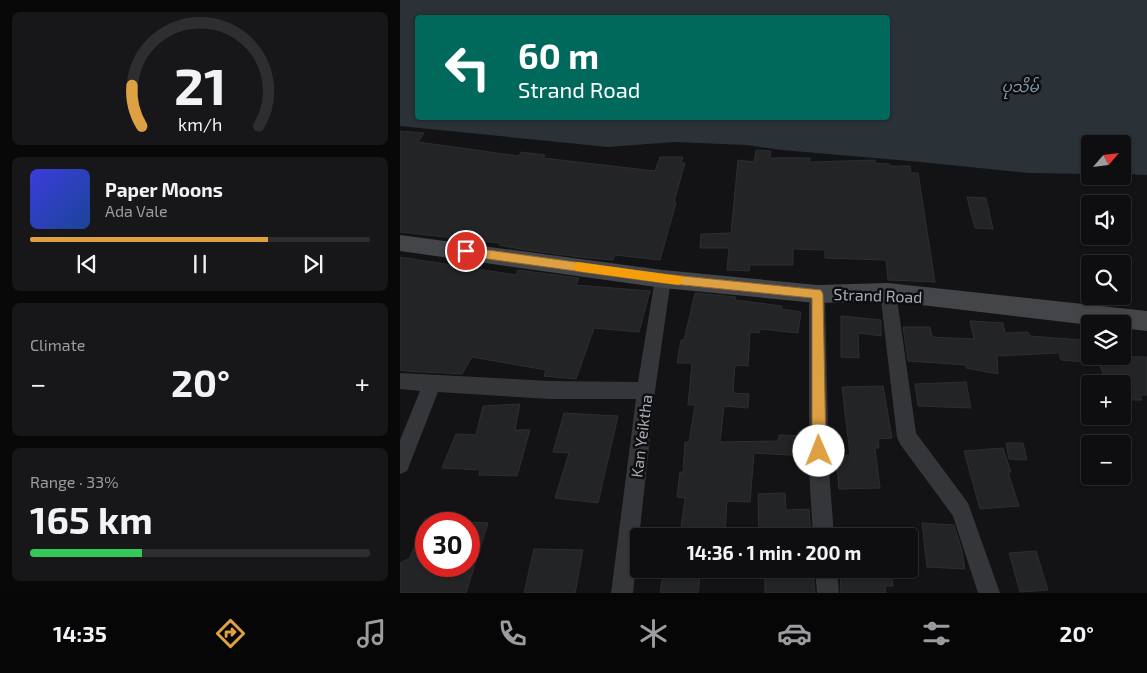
<!DOCTYPE html>
<html lang="en">
<head>
<meta charset="utf-8">
<style>
	body { margin:0; font-family:"Exo 2","Noto Sans Myanmar",sans-serif; background:#171719; color:#f1f3f6; height:100vh; display:flex; flex-direction:column; font-size:19px; white-space:nowrap }
	* { box-sizing:border-box; margin:0 }
	p { font-size:16px; color:#9b9c9f }
	.icon { flex:none; width:28px; height:28px; fill:none; stroke:currentColor; stroke-width:2; stroke-linecap:round; stroke-linejoin:round }
	.map { position:relative; flex:1; overflow:hidden }
	.drawer { display:flex; flex-direction:column; gap:12px; padding:12px; background:#080809; width:400px }
	.drawer>* { flex:none }
	.guide { position:absolute; left:15px; top:15px; width:475px; height:105px; border-radius:5px; box-shadow:0 1px 4px #0004,0 0 0 1px #2e2e30; background:#00695c; color:#fff; overflow:hidden }
	.needle { width:32px; rotate:62deg }
	.tools { position:absolute; left:681px; top:135px; display:grid; gap:10px }
	.tools a { display:grid; place-items:center; width:50px; height:50px; border-radius:5px; background:#0e0e10; box-shadow:0 1px 4px #0004,0 0 0 1px #2e2e30; font-size:25px }
	.speed { position:absolute; left:15px; top:512px; display:flex; gap:10px; font-size:25px; font-weight:700; text-align:center }
	.speed>* { display:grid; place-content:center; width:65px; height:65px; border-radius:50%; background:#0e0e10; box-shadow:0 1px 4px #0004,0 0 0 1px #2e2e30; line-height:1 }
	.speed .limit { border:8px solid #d22; background:#fff; color:#111 }
	.pin { position:absolute; display:grid; place-items:center; width:42px; height:42px; color:#fff; margin:-21px; border:2px solid #fff; border-radius:50%; box-shadow:0 1px 5px #0007 }
	.me { position:absolute; width:55px; margin:-28px; rotate:359deg; stroke-linejoin:round; filter:drop-shadow(0 0 4px #0008) }
	.turn { display:flex; align-items:center; gap:18px; height:105px; padding:0 20px; font-size:22px }
	.turn .icon { width:65px; height:65px; stroke-width:2.5 }
	.turn b { display:block; font-size:35px; line-height:42px }
	.big { font-size:38px; font-weight:700; line-height:1.1 }
	.drawer .tile { flex:1; display:flex; flex-direction:column; justify-content:center; gap:8px; min-width:0; padding:0 18px; border-radius:8px; background:#171719 }
	.drawer .dial { align-items:center; gap:0 }
	.dial svg { height:130px; overflow:visible; fill:none; stroke:#2e2e30; stroke-width:7; stroke-linecap:round; text-anchor:middle }
	.dial text { fill:#f1f3f6; stroke:none }
	.song { display:flex; align-items:center; gap:15px }
	.cover { width:60px; height:60px; border-radius:8px; background:linear-gradient(135deg,hsl(240 70% 55%),hsl(220 70% 35%)) }
	.played { height:5px; border-radius:2px; background:linear-gradient(90deg,#dda043 70%,#2e2e30 70%) }
	.keys { display:flex; justify-content:space-around; direction:ltr }
	.heat { display:flex; justify-content:space-between; align-items:center; font-size:28px; direction:ltr }
	.charge { height:8px; border-radius:4px; background:linear-gradient(90deg,#34c759 33%,#2e2e30 0) }
	.trip { position:absolute; left:230px; top:528px; width:288px; height:50px; border-radius:5px; background:#0e0e10; box-shadow:0 1px 4px #0004,0 0 0 1px #2e2e30; font-weight:700; line-height:50px; text-align:center }
	.tab-bar { display:flex; height:80px; justify-content:space-around; align-items:center; background:#060606; color:#9b9c9f }
	.tab-bar .icon { width:35px; height:35px }
	.tab-bar .current { color:#dda043 }
	.tab-bar b { font-size:22px; color:#f1f3f6 }
	main { display:flex; flex:1; min-height:0 }
	.map>svg:first-child { display:block }
</style>
</head>
<body>
<main>
<section class="drawer">
<div class="tile dial"><svg viewBox="0 0 100 80">
<path d="M14 69A42 42 0 1 1 86 69"/>
<path d="M14 69A42 42 0 0 1 8 44" stroke="#dda043"/>
<text x="50" y="56" font-size="32" font-weight="700">21</text>
<text x="50" y="72" font-size="11">km/h</text>
</svg></div>
<div class="tile">
<div class="song"><i class="cover"></i><div><b>Paper Moons</b><p>Ada Vale</p></div></div>
<div class="played"></div>
<div class="keys"><svg class="icon" aria-label="previous" viewBox="0 0 24 24"><path d="M18 5L8 12l10 7zM5 5v14"/></svg><svg class="icon" aria-label="pause" viewBox="0 0 24 24"><path d="M8 5v14M16 5v14"/></svg><svg class="icon" aria-label="next" viewBox="0 0 24 24"><path d="M6 5l10 7-10 7zM19 5v14"/></svg></div>
</div>
<div class="tile"><p>Climate</p>
<div class="heat"><a>−</a><b class="big">20°</b><a>+</a></div>
</div>
<div class="tile"><p>Range · 33%</p><b class="big">165 km</b><div class="charge"></div></div>
</section>
<div class="map">
<svg width="747" height="593" viewBox="0 0 747 593">
	<rect width="100%" height="100%" fill="#131315"/>
	<path fill="#2b3237" fill-rule="evenodd" d="M0 0H747V175L723 174 722 144H690V174L628 173 521 162 382 150 347 145 274 142 208 147 0 126ZM18 18H488V118H18Z"/>
	<g fill="#232426" stroke="#2e2e31">
		<path d="M0 131 24 133 18 142 119 156 121 152 145 155 143 158 255 171 260 157H283L281 163H285L274 202 276 203 260 260 215 255 213 260 188 258 126 250 99 245 100 243 0 232Z"/>
		<path d="M356 150 371 151 370 158H410V162L475 160V163L489 164 490 166H510L511 173H518L535 282 488 280 486 260 425 258V250L393 249V265H350L349 271 327 270 329 248H300L301 234 331 233 338 160 354 162Z"/>
		<path d="M567 197 586 198 593 229 575 228Z"/>
		<path d="M0 257 116 275 118 270 179 278 176 285 250 291 239 332 194 328 176 379 144 376 146 370 72 357 62 374 5 371 0 370Z"/>
		<path d="M295 293 336 297 335 300 382 306 381 309 401 312 398 333 360 329 359 333 350 332 348 366 335 365 333 393 349 394 348 408 324 406 320 442 378 441 379 435 407 436V456L354 453 350 502 327 501 325 536H280L285 498 277 497 280 472H283L285 442H289L295 405H288L292 363H277L281 340H284Z"/>
		<path d="M441 316 481 320V336L458 333 459 358 441 357Z"/>
		<path d="M570 321 603 323 605 333 628 332 630 336 681 340 686 362 661 360 659 353 597 356 598 374 566 368V365L508 361 503 327H530L532 337 574 339Z"/>
		<path d="M696 356 747 357V395H740L742 400H722V384H707Z"/>
		<path d="M566 382 571 408 518 406 515 384Z"/>
		<path d="M483 386 492 438 478 439 479 448H475L480 488 439 489 436 456 450 455 442 387Z"/>
		<path d="M120 404 115 430H130L117 476 79 475 80 470 42 468 56 434 76 435 83 406Z"/>
		<path d="M164 413 218 416 198 503 155 498 169 453 153 452Z"/>
		<path d="M606 443H623L627 460 609 459Z"/>
		<path d="M603 448 611 472H608L619 506 580 509 564 451Z"/>
		<path d="M385 493 386 510 409 509 411 536H359L358 494Z"/>
		<path d="M25 519H26V566H69V522L88 523 66 593H0V563L10 558Z"/>
		<path d="M522 523 554 525 562 551 565 569 527 567Z"/>
		<path d="M134 549 183 550 175 593H124Z"/>
		<path d="M636 551 648 590 620 592 609 553Z"/>
		<path d="M264 569H301L298 593H260Z"/>
		<path d="M440 569H491L493 586H485L486 593H441Z"/>
		<path d="M365 571 413 572 415 593H365Z"/>
	</g>
	<g fill="none" stroke-linecap="round" stroke-linejoin="round">
		<g fill="#353639" fill-rule="evenodd">
			<path d="M263 272 269 274 271 279 255 391 233 593H211L236 399H150L38 392 7 471 0 474V440L20 391 0 389V373L150 381 238 382 255 279 257 274Z"/>
			<path d="M488 285 494 287 496 292 516 433 568 503 600 593H578L553 516 500 444 497 437 480 292 482 287Z"/>
			<path d="M417 287 423 289 425 294 429 470 434 536H413L409 470V294L411 289Z"/>
			<path d="M415 569H437L439 593H417Z"/>
		</g>
		<path fill="#434549" fill-rule="evenodd" d="M0 235 263 270 417 285 488 283 747 311V331L722 328V324L690 325 488 301 417 303 263 288 0 251Z"/>
	</g>
	<path fill="#dda043" stroke="#90682c" d="M66 247 263 274 421 290 423 294 426 451 424 455 419 457 414 455 412 451V298L263 283 66 256 60 251Z"/>
	<path fill="#f59e0b" d="M177 262 279 276 284 280 279 285 177 271 172 267Z"/>
	<g text-anchor="middle" dominant-baseline="central" stroke-width="5" stroke-linejoin="round" paint-order="stroke">
		<g font-size="15" font-style="italic" fill="#819aab" stroke="#0e0e10">
			<text x="620" y="86">ပုသိမ်</text>
		</g>
		<g font-size="16" fill="#a7abb4" stroke="#0e0e10">
			<text transform="translate(478 295) rotate(2)">Strand Road</text>
			<text transform="translate(241 436) rotate(-83)">Kan Yeiktha</text>
		</g>
	</g>
</svg>
<div class="tools">
<a><svg class="needle" viewBox="-14 -14 28 28"><path d="M0-13l5 13h-10z" fill="#e53935"/><path d="M0 13l5-13h-10z" fill="#9b9c9f"/></svg></a>
<a><svg class="icon" aria-label="sound" viewBox="0 0 24 24"><path d="M4 9h4l5-4v14l-5-4H4zM17 9q2 3 0 6"/></svg></a>
<a><svg class="icon" aria-label="search" viewBox="0 0 24 24"><circle cx="10" cy="10" r="6"/><path d="M15 15l6 6"/></svg></a>
<a><svg class="icon" aria-label="layers" viewBox="0 0 24 24"><path d="M12 4l9 5-9 5-9-5zM3 14l9 5 9-5"/></svg></a>
<a>+</a>
<a>−</a>
</div>
<div class="speed"><div class="limit">30</div></div>
<div class="pin" style="left:66px;top:251px;background:#d93025"><svg class="icon" aria-label="arrive" viewBox="0 0 24 24"><path d="M6 21V4h12l-3 4 3 4H6"/></svg></div>
<svg class="me" style="left:419px;top:451px" viewBox="-20 -20 40 40"><circle r="19" fill="#fff"/><path d="M0-13L10 11 0 6-10 11z" fill="#dda043"/></svg>
<div class="trip">14:36 · 1 min · 200 m</div>
<div class="guide">
<div class="turn"><svg class="icon" aria-label="left" viewBox="0 0 24 24"><path d="M17 20v-9H6M10 6l-5 5 5 5"/></svg><div><b>60 m</b>Strand Road</div></div>
</div>
</div>
</main>
<nav class="tab-bar">
<b>14:35</b>
<svg class="icon current" aria-label="directions" viewBox="0 0 24 24"><path d="M12 3l9 9-9 9-9-9zM9 14v-3h6M13 9l2 2-2 2"/></svg>
<svg class="icon" aria-label="music" viewBox="0 0 24 24"><path d="M9 18V5l10-2v13"/><circle cx="6" cy="18" r="3"/><circle cx="16" cy="16" r="3"/></svg>
<svg class="icon" aria-label="phone" viewBox="0 0 24 24"><path d="M5 4h4l2 5-3 2q2 4 5 5l2-3 5 2v4C11 20 4 13 5 4z"/></svg>
<svg class="icon" aria-label="climate" viewBox="0 0 24 24"><path d="M12 3v18M4 7l16 10M4 17L20 7"/></svg>
<svg class="icon" aria-label="car" viewBox="0 0 24 24"><path d="M5 17H2v-5l4-1 3-4h7l3 4 3 1v5h-3M9 17h6M6 11h13"/><circle cx="7" cy="17" r="2"/><circle cx="17" cy="17" r="2"/></svg>
<svg class="icon" aria-label="filters" viewBox="0 0 24 24"><path d="M4 7h16M4 17h16"/><circle cx="9" cy="7" r="2"/><circle cx="15" cy="17" r="2"/></svg>
<b>20°</b>
</nav>
</body>
</html>
